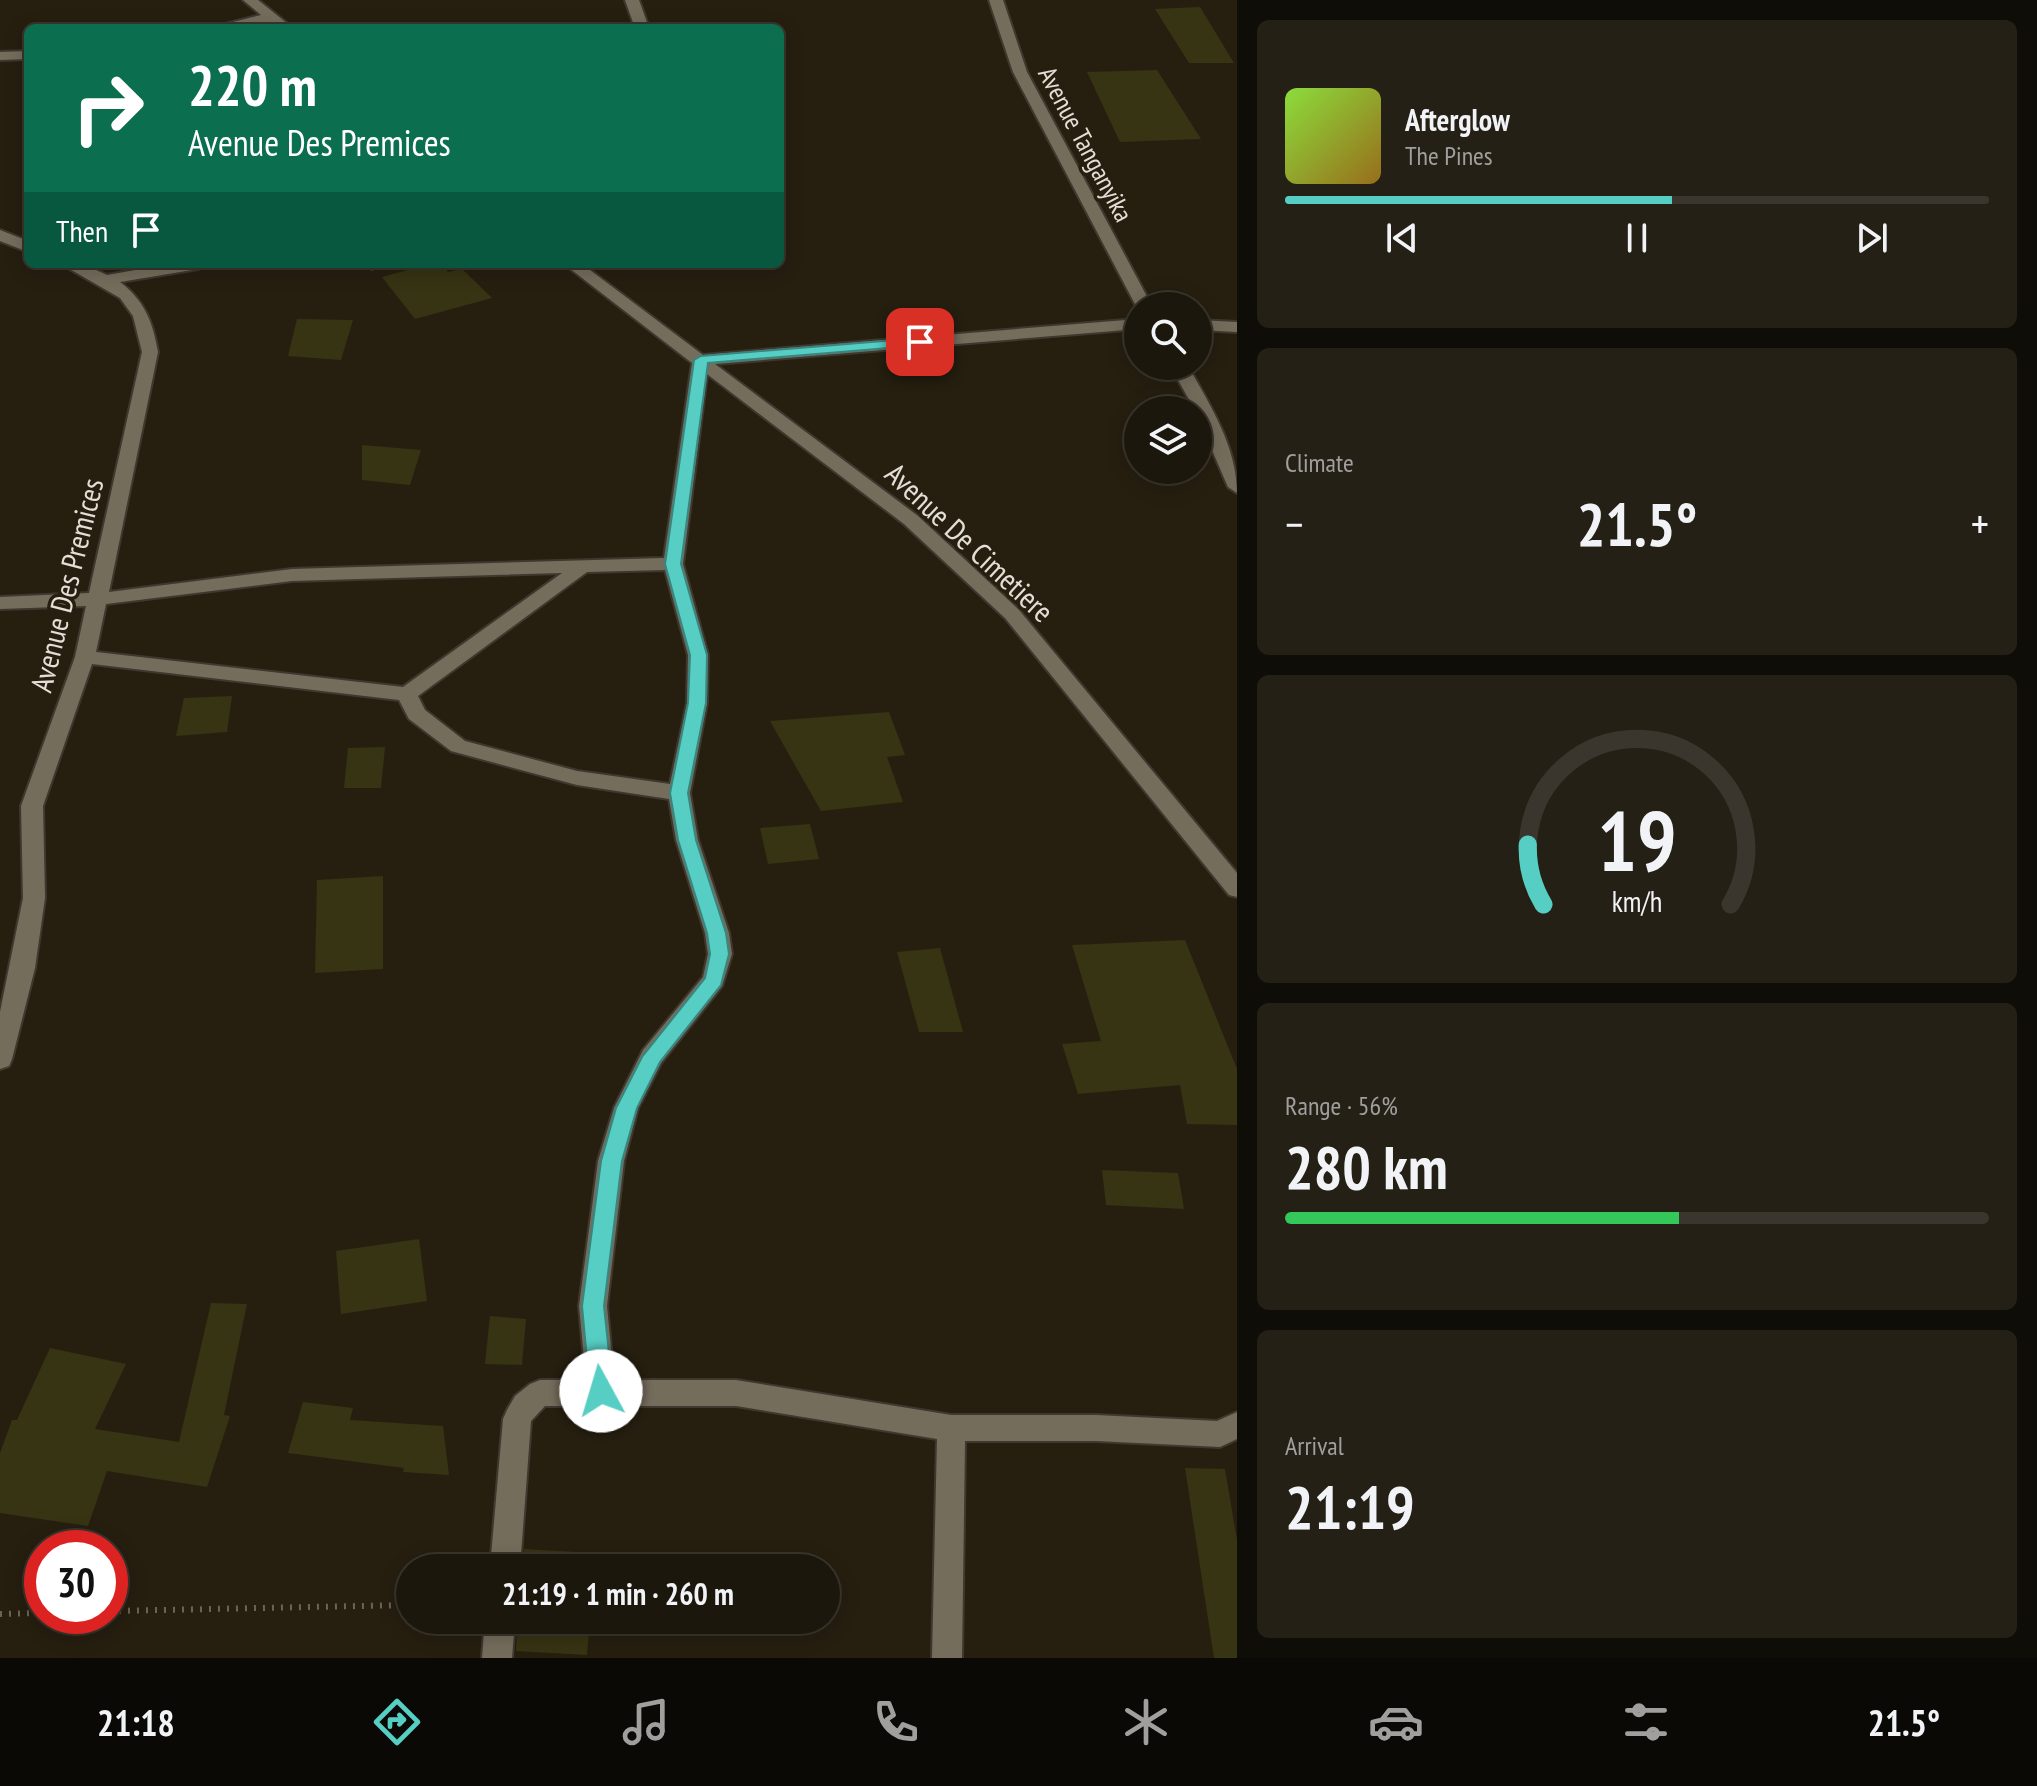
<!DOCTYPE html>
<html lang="en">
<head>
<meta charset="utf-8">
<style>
	body { margin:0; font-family:"PT Sans Narrow",sans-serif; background:#252015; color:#f1f3f6; height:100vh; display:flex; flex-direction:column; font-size:30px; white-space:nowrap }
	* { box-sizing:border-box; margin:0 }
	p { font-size:26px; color:#a09f9d }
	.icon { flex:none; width:44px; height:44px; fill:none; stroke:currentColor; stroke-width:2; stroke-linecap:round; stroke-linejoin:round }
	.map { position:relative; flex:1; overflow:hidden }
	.drawer { display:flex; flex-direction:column; gap:20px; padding:20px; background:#0f0d07; width:800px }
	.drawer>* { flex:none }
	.hud { position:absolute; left:24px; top:24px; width:760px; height:244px; border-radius:12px; box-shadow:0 4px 20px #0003,0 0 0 2px #3a362d; background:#0b6e4f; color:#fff; overflow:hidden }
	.fabs { position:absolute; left:1124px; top:292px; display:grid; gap:16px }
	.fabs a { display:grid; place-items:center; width:88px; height:88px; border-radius:50%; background:#1c170c; box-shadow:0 4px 20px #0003,0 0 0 2px #3a362d; font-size:40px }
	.speed { position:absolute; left:24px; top:1530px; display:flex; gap:16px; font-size:40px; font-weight:700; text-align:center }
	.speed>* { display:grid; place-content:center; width:104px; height:104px; border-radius:50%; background:#1c170c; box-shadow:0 4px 20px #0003,0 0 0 2px #3a362d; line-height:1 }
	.speed .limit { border:12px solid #d22; background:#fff; color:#111 }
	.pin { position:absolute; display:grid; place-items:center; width:68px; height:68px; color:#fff; margin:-34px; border-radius:16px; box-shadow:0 4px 12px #0006 }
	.me { position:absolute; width:88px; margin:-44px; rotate:354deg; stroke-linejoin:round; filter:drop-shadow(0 0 6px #0008) }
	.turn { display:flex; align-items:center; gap:28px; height:168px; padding:0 32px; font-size:36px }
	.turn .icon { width:104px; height:104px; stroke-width:2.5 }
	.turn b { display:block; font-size:56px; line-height:68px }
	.then { display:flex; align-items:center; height:76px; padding:0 32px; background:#0003; gap:16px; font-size:30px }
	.big { font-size:60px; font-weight:600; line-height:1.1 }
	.drawer .widget { flex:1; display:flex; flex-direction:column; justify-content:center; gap:12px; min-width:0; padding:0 28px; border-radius:12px; background:#252015 }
	.drawer .dial { align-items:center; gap:0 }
	.dial svg { height:208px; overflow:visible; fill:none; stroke:#3a362d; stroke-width:7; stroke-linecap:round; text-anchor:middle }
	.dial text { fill:#f1f3f6; stroke:none }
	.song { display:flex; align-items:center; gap:24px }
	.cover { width:96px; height:96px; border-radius:12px; background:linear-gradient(135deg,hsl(90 70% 55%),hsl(40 70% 35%)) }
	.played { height:8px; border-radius:4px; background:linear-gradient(90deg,#56cec3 55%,#3a362d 55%) }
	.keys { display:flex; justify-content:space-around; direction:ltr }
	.heat { display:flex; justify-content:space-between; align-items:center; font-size:44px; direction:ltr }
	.charge { height:12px; border-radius:6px; background:linear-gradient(90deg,#34c759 56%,#3a362d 0) }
	.trip { position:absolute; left:396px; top:1554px; width:444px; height:80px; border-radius:40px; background:#1c170c; box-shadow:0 4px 20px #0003,0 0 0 2px #3a362d; font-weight:600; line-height:80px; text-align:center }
	.tab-bar { display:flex; height:128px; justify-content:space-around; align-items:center; background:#0b0905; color:#a09f9d }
	.tab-bar .icon { width:56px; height:56px }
	.tab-bar .current { color:#56cec3 }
	.tab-bar b { font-size:36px; color:#f1f3f6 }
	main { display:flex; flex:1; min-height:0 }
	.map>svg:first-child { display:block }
</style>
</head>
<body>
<main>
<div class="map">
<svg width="1237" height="1658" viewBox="0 0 1237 1658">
	<rect width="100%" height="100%" fill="#261f10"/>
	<g fill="#363413">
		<path d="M1200 7 1234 63H1189L1155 9Z"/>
		<path d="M1157 70 1201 139 1120 142 1087 72Z"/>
		<path d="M429 264H441L448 272 462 269 492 298 415 319 382 277Z"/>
		<path d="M297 319 353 320 341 360 288 356Z"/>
		<path d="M362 445 421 450 410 485 362 480Z"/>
		<path d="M232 696 227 732 176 736 184 698Z"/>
		<path d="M889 712 905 755 887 757 903 802 821 811 770 721Z"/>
		<path d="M385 747 381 788H344L348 748Z"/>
		<path d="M810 824 819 859 768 864 760 828Z"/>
		<path d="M383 876V969L315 973 317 880Z"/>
		<path d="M1185 940 1237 1069V1125L1187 1124 1180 1085 1078 1094 1062 1044 1101 1041 1072 945Z"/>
		<path d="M940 948 963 1032H919L897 952Z"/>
		<path d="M1102 1170 1178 1173 1184 1209 1106 1205Z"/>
		<path d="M419 1239 427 1301 341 1314 336 1251Z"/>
		<path d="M211 1303 247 1304 224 1415 230 1416 207 1487 107 1471 88 1526 0 1513V1453L12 1420H17L50 1348 126 1364 95 1429 179 1442Z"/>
		<path d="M490 1316 526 1319 522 1365 485 1364Z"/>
		<path d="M303 1402 353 1408 350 1420 443 1426 449 1475 403 1472 404 1468 288 1453Z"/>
		<path d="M1185 1468 1225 1469 1237 1540V1658H1214Z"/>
		<path d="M524 1549 595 1553 594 1568H523Z"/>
		<path d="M518 1620H590L587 1655 516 1651Z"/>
	</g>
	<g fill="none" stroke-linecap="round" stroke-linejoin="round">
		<defs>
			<g id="minor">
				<path d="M243 0H258L293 28H278L270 22 237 28H209L261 15Z"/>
				<path d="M625 0H639L649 28H635Z"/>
				<path d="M989 0H1003L1027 72 1152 306H1138V309L1136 306 1013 72Z"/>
				<path d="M28 51V59L0 60V52Z"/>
				<path d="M0 230 28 241V252L0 241Z"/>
				<path d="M61 264H83L107 275 170 264H206L198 269 120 282C145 301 153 323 158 352L109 592 292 569 664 558 692 363 564 264H582L703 355 1138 319V329L715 364 918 516 1019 610 1237 873V897L1229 895 1005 618 904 524 707 374 683 564 708 655 707 703 690 793 698 840 729 933 732 954 722 986 661 1063 638 1108 624 1161 607 1306 614 1380H736L951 1415H1096L1217 1421 1237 1412V1439L1220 1447 1096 1441H965L962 1658H932L937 1439 736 1406H545L531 1421 520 1568H490L503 1419 507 1410 515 1396 530 1384 540 1380H586L579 1306 598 1161 614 1108 643 1050 703 977 708 954 705 933 676 840 669 799 577 785 451 751 409 719 399 700 92 664 43 806 45 898 35 968 12 1059 9 1066 0 1069V1012L23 898 21 806 75 657 86 606 0 609V597L89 593 142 352 133 316 120 298ZM665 570 688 655 687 703 670 784 577 771 465 741 425 710 418 696 587 572ZM562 573 403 687 96 652 106 604 292 581Z"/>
				<path d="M361 264H380L372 269Z"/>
				<path d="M1198 320 1237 322V332L1198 330Z"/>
				<path d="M1170 366H1188C1210 405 1237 447 1237 493L1228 487 1198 418V410H1195Z"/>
				<path d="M485 1620H515L512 1658H482Z"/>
			</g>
		</defs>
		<use href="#minor" stroke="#3e382f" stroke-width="4"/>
		<g stroke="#6a6457" stroke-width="6" stroke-dasharray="2 7" stroke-linecap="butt">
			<path d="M110 1611 410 1605"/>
			<path d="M0 1614 42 1613"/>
		</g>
		<use href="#minor" fill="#756d5c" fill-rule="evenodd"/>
	</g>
	<path fill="#56cec3" stroke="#38867f" stroke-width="2" d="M920 338 927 342 925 345 708 363 681 564 707 655 706 703 688 793 696 840 726 933 729 954 721 985 660 1062 637 1108 622 1161 604 1306 613 1391 610 1398 601 1401 593 1398 590 1391 582 1306 601 1161 616 1108 642 1057 705 978 710 954 707 933 678 840 670 793 688 703 690 655 665 564 694 360 701 356Z"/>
	<g text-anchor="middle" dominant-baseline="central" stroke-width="7" stroke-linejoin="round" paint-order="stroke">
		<g font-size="26" fill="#e4dfd6" stroke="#261f10">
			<text transform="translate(1086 144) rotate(62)">Avenue Tanganyika</text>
		</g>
		<g font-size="30" fill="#e4dfd6" stroke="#261f10">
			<text transform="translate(970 542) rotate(43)">Avenue De Cimetiere</text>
			<text transform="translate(66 585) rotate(-76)">Avenue Des Premices</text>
		</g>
	</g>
</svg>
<div class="fabs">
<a><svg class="icon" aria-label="search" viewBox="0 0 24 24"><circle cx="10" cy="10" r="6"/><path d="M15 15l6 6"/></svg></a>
<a><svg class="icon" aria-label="layers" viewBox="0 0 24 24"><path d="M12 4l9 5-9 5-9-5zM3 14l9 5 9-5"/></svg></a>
</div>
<div class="speed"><div class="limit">30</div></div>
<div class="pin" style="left:920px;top:342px;background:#d93025"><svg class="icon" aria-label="arrive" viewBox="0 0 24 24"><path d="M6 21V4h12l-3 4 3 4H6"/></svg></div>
<svg class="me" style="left:601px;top:1391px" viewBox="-20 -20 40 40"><circle r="19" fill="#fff"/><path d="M0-13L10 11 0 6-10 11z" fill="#56cec3"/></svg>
<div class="trip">21:19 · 1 min · 260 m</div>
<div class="hud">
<div class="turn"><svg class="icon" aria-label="right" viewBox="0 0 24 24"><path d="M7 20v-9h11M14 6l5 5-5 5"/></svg><div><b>220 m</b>Avenue Des Premices</div></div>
<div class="then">Then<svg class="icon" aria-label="arrive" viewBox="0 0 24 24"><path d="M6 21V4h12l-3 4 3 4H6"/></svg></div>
</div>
</div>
<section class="drawer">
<div class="widget">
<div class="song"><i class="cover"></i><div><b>Afterglow</b><p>The Pines</p></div></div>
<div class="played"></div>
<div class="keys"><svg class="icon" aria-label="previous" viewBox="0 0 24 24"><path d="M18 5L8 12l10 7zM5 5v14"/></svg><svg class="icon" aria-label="pause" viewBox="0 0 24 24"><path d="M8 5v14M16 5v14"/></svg><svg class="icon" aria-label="next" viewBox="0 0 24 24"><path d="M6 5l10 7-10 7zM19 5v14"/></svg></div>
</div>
<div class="widget"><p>Climate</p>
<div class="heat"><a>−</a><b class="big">21.5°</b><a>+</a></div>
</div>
<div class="widget dial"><svg viewBox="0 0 100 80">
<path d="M14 69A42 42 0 1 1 86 69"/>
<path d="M14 69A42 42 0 0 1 8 46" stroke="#56cec3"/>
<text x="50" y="56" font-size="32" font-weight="700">19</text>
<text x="50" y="72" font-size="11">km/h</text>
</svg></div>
<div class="widget"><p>Range · 56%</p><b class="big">280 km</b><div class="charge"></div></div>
<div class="widget"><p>Arrival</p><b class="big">21:19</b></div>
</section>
</main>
<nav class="tab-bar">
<b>21:18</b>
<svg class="icon current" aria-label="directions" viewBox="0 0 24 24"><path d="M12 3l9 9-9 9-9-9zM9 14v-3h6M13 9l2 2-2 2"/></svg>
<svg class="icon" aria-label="music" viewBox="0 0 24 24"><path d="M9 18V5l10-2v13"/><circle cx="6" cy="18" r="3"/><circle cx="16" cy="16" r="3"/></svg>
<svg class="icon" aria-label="phone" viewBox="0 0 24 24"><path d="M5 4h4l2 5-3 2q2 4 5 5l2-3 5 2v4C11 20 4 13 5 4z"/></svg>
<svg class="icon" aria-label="climate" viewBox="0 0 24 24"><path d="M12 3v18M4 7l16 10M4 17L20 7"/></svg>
<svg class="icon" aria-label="car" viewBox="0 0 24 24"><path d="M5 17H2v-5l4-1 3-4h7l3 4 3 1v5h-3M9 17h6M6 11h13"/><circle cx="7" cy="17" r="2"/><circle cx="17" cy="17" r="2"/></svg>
<svg class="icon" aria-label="filters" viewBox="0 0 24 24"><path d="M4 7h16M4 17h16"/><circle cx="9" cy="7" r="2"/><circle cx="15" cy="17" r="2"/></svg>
<b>21.5°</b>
</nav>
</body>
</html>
